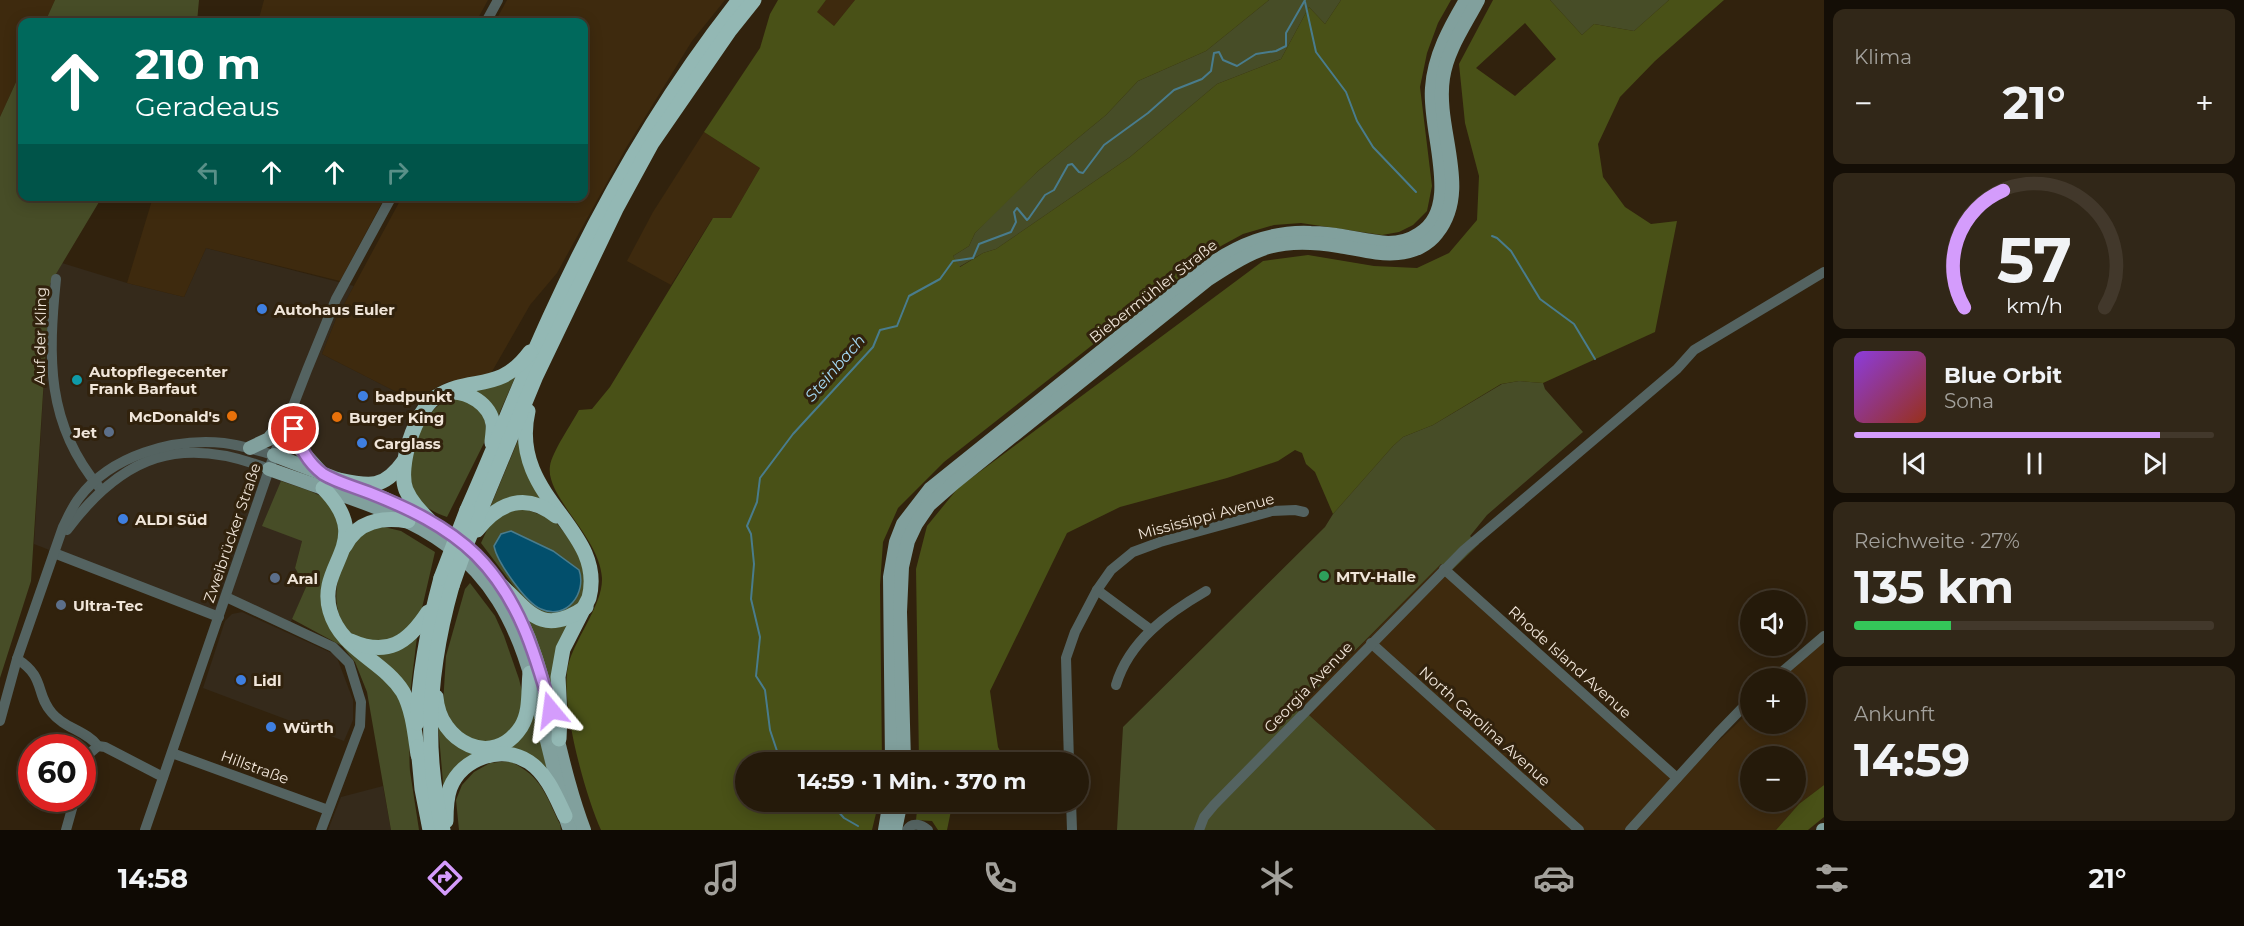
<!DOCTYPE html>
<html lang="de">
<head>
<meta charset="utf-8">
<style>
	body { margin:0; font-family:Montserrat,sans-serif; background:#312718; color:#f1f3f6; height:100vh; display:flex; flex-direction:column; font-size:22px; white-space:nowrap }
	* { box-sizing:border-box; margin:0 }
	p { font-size:20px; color:#a3a19c }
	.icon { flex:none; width:33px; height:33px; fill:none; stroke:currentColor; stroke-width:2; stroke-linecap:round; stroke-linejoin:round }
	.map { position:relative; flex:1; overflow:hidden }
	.details { display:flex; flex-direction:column; gap:9px; padding:9px; background:#140e06; width:420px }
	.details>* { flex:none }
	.hud { position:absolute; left:18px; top:18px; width:570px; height:183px; border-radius:12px; box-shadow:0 3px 15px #0003,0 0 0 2px #42382b; background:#00695c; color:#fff; overflow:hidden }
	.controls { position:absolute; left:1740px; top:590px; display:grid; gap:12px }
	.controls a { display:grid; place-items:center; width:66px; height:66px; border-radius:50%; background:#251a0a; box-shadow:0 3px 15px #0003,0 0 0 2px #42382b; font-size:30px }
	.speed { position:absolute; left:18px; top:734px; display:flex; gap:12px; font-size:30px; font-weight:700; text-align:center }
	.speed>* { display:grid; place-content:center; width:78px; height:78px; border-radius:50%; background:#251a0a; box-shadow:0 3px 15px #0003,0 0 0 2px #42382b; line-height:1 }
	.speed .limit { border:9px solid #d22; background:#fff; color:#111 }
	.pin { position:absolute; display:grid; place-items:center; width:51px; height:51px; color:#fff; margin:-26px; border:3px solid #fff; border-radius:50%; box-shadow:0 2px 6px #0007 }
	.me { position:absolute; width:66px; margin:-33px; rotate:344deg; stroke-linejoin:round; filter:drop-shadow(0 0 4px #0008) }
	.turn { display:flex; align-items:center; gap:21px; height:126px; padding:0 18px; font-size:27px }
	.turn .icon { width:78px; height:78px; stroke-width:2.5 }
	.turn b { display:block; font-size:42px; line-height:51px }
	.lanes { display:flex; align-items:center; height:57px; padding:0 18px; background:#0003; justify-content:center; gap:30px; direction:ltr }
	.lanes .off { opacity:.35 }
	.big { font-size:45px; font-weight:700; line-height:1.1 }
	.details .card { flex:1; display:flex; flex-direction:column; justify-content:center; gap:9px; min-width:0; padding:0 21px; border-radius:12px; background:#312718 }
	.details .dial { align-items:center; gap:0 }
	.dial svg { height:156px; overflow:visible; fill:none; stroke:#42382b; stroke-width:7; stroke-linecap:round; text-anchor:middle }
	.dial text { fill:#f1f3f6; stroke:none }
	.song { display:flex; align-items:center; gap:18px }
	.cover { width:72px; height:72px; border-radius:9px; background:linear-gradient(135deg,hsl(270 70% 55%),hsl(10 70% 35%)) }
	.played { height:6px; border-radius:3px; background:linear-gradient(90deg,#d49cfc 85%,#42382b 85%) }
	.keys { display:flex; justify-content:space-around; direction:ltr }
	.heat { display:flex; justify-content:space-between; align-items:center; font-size:33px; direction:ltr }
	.charge { height:9px; border-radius:4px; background:linear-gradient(90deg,#34c759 27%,#42382b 0) }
	.trip { position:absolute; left:735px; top:752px; width:354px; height:60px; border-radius:30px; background:#251a0a; box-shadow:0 3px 15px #0003,0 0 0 2px #42382b; font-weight:700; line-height:60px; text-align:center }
	.dock { display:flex; height:96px; justify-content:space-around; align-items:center; background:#0f0a04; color:#a3a19c }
	.dock .icon { width:42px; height:42px }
	.dock .current { color:#d49cfc }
	.dock b { font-size:27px; color:#f1f3f6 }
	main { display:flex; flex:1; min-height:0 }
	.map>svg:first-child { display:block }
</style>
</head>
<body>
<main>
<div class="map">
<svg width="1824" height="830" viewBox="0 0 1824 830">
	<rect width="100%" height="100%" fill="#31220d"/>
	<g fill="#352a1b">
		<path d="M206 248 354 286 336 319 322 354 418 403 399 458 393 467 330 502 315 494 281 481 302 541 295 568 306 587 288 629 229 603 223 618 34 544 50 284 62 263 127 283 184 297Z"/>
		<path d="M242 612 336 655 353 700V720L344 741 203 688 225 621 232 614Z"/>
		<path d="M383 786 391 830H328L341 797Z"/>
	</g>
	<g fill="#3e2a0e" fill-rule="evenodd">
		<path d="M0 0H55L45 22H22V69L0 117Z"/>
		<path d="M264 0H488L476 22H258Z"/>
		<path d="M507 0H725L692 41 626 148 557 273 530 305 490 375 447 382 428 392 418 403 322 354 336 319 402 197 584 196V22H495Z"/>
		<path d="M826 0H855L834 26 816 12Z"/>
		<path d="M704 132 760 168 731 218 712 219 671 285 627 261 653 212Z"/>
		<path d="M153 197H385L340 281 206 248 184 297 127 283Z"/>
		<path d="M1441 564 1677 781 1750 711V723H1796V678H1782L1824 641V785L1799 804 1776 830H1436L1309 715 1298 709ZM1750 756H1796V801H1750Z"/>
	</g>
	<g fill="#474d27">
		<path d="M55 0H199L197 22H45Z"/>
		<path d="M1269 0H1341L1325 24 1309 7 1281 59 1217 84 1130 157 996 249 983 253 959 267 953 256 969 246 975 233 998 209 1038 171 1106 115 1138 81 1206 51Z"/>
		<path d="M1550 0H1669L1634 31 1594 24 1582 35Z"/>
		<path d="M22 69V196L102 197 50 284 31 581 0 678V117Z"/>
		<path d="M516 375 496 421 467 390Z"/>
		<path d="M1519 381 1543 383 1545 389 1583 432 1487 515 1470 536 1479 544 1450 572 1441 564 1298 708 1309 715 1436 830H1117L1123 727 1325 527 1333 514 1393 446 1403 437 1433 425 1502 384Z"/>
		<path d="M452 397C477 398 490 417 485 441L447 517C430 512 411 499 408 479 408 474 411 466 412 461 417 433 425 410 452 397Z"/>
		<path d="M519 438 547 504C518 496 514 491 489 510Z"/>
		<path d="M281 481C299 488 326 493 336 510 352 536 315 577 322 607 333 654 377 662 401 699 413 718 408 749 410 771 413 791 416 810 419 830H391L367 692 355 662 342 646 292 619 306 587 295 568 302 541 262 526Z"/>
		<path d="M520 507 554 520 577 548 585 573 583 596 579 603 562 614H543L521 596 481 543 492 519Z"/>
		<path d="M384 527 401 531 435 552 422 608 416 622 386 643C378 642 365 642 358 638 321 617 337 553 366 531 370 528 378 528 384 527Z"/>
		<path d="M470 583 495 616 504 636 519 679 524 699 517 724 504 737 492 742H482L469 738 456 730 443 704 446 656 465 589Z"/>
		<path d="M526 616 576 620 553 700 538 645Z"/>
		<path d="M417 637 410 694 366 653Z"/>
		<path d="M534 709 552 779 496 751 444 794 438 724 494 749Z"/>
		<path d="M509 761C542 776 545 794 560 824L561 830H459L456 800 462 785 474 772 490 763Z"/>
	</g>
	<g fill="#495117" fill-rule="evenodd">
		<path d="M778 0H826L817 12 834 26 855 0H1269L1206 51 1138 81 1106 115 1038 171 975 233 969 246 953 256 960 267 983 253 996 249 1130 157 1217 84 1281 59 1309 7 1325 24 1341 0H1451L1438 23 1427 53 1420 87 1432 186 1427 211 1413 225 1399 232 1382 235 1301 223 1274 225 1243 234 1221 246 1138 309 944 462 898 508 883 542 880 585 882 762H746V801H879L872 830H601C585 795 558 698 569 662 577 636 603 603 602 578 600 537 545 497 550 466 552 452 572 423 579 410L592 409 610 387 713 218H731L760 168 704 132 760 48 770 14Z"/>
		<path d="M1493 0H1550L1582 35 1594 24 1634 31 1669 0H1724L1655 61 1620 97 1598 144 1603 177 1625 207 1651 224 1677 221 1655 332 1543 383 1519 381 1501 384 1433 425 1403 437 1393 446 1333 514 1315 472 1306 464 1302 453 1295 450 1278 461 1227 478 1120 507 1067 533 990 691 998 747 1006 762H919L916 569 927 526 958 488 1263 261 1308 255 1374 266 1417 268 1449 253 1477 220 1479 176 1465 123 1459 64ZM1525 23 1556 59 1515 96 1476 68Z"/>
		<path d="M1824 785V817L1808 830H1776L1799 804Z"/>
		<path d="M918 801H953L947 830H938L932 821 916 820Z"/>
	</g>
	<path fill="#024f6c" stroke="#497c8d" stroke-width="1.5" d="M511 531 553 551 579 570C587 592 567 621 541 609 526 603 497 562 494 546L501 534Z"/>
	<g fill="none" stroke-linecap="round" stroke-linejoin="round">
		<g stroke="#497c8d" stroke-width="2">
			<path d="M1305 2 1316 52 1346 92 1357 121 1373 147 1416 192"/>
			<path d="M1492 236 1497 238 1511 251 1540 299 1574 324 1595 359"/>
			<path d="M789 762 777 751 770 730 765 690 756 676 760 637 751 599 754 564 751 534 747 526 757 502 760 478 793 434 873 347 880 330 897 326 909 296 940 279 953 261 973 258 979 244 1011 232 1016 222 1014 212 1017 208 1027 220 1029 218 1045 195 1054 190 1068 165 1072 164 1079 172 1083 173 1104 145 1148 113 1174 90 1202 79 1211 71 1214 53 1219 52 1223 60 1237 66 1256 54 1276 51 1286 46V33L1305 0"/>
			<path d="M829 801 844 818 858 826"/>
		</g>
		<g stroke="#546361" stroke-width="10">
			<path d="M486 22 498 0"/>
			<path d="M56 279C48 357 46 424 99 487"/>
			<path d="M67 530C123 455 181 434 269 469"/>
			<path d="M54 553 219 617"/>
			<path d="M1444 569 1677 778"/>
			<path d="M1097 590 1151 630"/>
			<path d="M226 597 333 647 349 663 361 702 360 726 321 830"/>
			<path d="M1371 643 1579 830"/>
			<path d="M17 659C46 677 35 694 52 713 64 728 87 731 98 746L105 747 163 777"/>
			<path d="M1775 678 1824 636"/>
			<path d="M1116 685C1129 641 1168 613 1206 591"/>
			<path d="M0 721 17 659 63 527C68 517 72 507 79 498 111 455 173 438 224 443 241 445 258 451 274 455"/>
			<path d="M172 753 328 810"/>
			<path d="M1069 762 1066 658 1075 632 1097 590 1111 570 1133 552 1160 542 1272 511 1295 510 1304 512"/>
			<path d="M82 774 90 753 98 746"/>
			<path d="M1071 801 1072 830"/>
			<path d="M66 830 75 798"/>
			<path d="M145 830 274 455 307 370 336 299 392 196"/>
			<path d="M907 830C912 821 922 825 928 830"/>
			<path d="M1199 830 1204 817 1214 805 1464 550 1677 369 1694 350 1824 272"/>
			<path d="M1630 830 1718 733 1750 700"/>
		</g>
		<g stroke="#81a09d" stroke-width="14">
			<path d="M290 413 301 450 320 471"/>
			<path d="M250 448 269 439 290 413"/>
			<path d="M274 455C391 501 494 525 536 658 554 715 563 775 584 830"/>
			<path d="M269 469C402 517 492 531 533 684 541 715 548 746 556 777 560 795 563 813 570 830"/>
			<path d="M892 762 890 577 896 542 903 524 930 489 1205 268C1238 245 1271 231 1311 233 1337 233 1363 241 1388 243 1399 243 1410 240 1419 234 1463 208 1428 132 1432 88 1434 56 1450 27 1466 0"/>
			<path d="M904 762 900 612 902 567 908 541 916 524 929 505 954 483 1207 280C1257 247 1279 236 1339 246 1358 249 1379 255 1398 253 1413 252 1428 245 1437 233 1472 189 1435 130 1443 78 1447 50 1465 25 1478 0"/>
			<path d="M885 830 890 801"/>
			<path d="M895 830 901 801"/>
			<path d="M1823 830H1824"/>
		</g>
		<g stroke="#93b8b4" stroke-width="15">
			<path d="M450 392C468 391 490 404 493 424 494 430 492 437 492 443"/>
			<path d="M528 411C508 498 607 528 589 598L563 649 558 677 560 716 559 739"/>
			<path d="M339 480C370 487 384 489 404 461"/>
			<path d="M323 488C377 543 316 563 330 611 341 650 383 660 403 692 413 710 415 735 418 755"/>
			<path d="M467 510C497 443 523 374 554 308 604 199 664 95 739 0"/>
			<path d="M429 520C420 511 411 502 406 490 397 467 415 411 436 397 471 374 498 395 530 352"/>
			<path d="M477 530C499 502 526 492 556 516"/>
			<path d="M467 543 536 376 616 209 652 143 730 30 754 0"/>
			<path d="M345 546C358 520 383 517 408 521"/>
			<path d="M501 585C531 615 544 636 586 607"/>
			<path d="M351 641C387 657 408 643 428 612"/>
			<path d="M436 697C439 742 493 770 521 727 531 711 528 691 530 673"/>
			<path d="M417 723C419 673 428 626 441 578"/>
			<path d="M418 747 422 789 430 830"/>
			<path d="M446 821C446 810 446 799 450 788 462 758 501 744 529 762 547 774 556 797 565 816"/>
			<path d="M443 830C422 748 429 667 452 586"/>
		</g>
		<g stroke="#93b8b4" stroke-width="15">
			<path d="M441 578 467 510"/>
			<path d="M452 586 467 543"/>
		</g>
	</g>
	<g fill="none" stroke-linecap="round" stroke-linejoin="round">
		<defs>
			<path id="route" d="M294 429C300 447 307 462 323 474 336 482 355 487 370 493 408 508 446 526 476 555 519 598 535 653 551 710"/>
		</defs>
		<use href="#route" stroke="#8a65a4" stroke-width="15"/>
		<use href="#route" stroke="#d49cfc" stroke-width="10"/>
	</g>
	<g fill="#3f7fe0" stroke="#31220d" stroke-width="2">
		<circle cx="262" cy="309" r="6"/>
		<circle cx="363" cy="396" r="6"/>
		<circle cx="362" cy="443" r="6"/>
		<circle cx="123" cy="519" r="6"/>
		<circle cx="241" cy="680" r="6"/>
		<circle cx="271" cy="727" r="6"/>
	</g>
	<circle fill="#0f9aa8" stroke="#31220d" stroke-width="2" cx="77" cy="380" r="6"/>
	<g fill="#e8710a" stroke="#31220d" stroke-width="2">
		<circle cx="232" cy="416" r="6"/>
		<circle cx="337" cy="417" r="6"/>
	</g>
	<g fill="#5c6f8a" stroke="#31220d" stroke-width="2">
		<circle cx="109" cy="432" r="6"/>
		<circle cx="275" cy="578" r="6"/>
		<circle cx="61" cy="605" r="6"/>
	</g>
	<circle fill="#2e9e5b" stroke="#31220d" stroke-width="2" cx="1324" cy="576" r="6"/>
	<g text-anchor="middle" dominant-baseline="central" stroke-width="6" stroke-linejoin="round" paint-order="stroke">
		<g font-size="15" fill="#f0e5d9" stroke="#31220d">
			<text transform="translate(1153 291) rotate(-38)">Biebermühler Straße</text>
			<text transform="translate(40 336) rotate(-89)">Auf der Kling</text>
			<text transform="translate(1206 516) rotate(-15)">Mississippi Avenue</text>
			<text transform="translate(232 533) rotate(-71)">Zweibrücker Straße</text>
			<text transform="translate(1570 662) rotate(42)">Rhode Island Avenue</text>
			<text transform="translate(1308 687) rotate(-46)">Georgia Avenue</text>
			<text transform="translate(1485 726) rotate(42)">North Carolina Avenue</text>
			<text transform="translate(255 767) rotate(20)">Hillstraße</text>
		</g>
		<g font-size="15" font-weight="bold" fill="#f0e5d9" stroke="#31220d" text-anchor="start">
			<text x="274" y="309">Autohaus Euler</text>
			<text x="89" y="371">Autopflegecenter<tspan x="89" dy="17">Frank Barfaut</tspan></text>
			<text x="375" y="396">badpunkt</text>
			<text x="220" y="416" text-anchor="end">McDonald's</text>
			<text x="349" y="417">Burger King</text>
			<text x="97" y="432" text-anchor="end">Jet</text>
			<text x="374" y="443">Carglass</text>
			<text x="135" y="519">ALDI Süd</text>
			<text x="1336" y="576">MTV-Halle</text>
			<text x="287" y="578">Aral</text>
			<text x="73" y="605">Ultra-Tec</text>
			<text x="253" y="680">Lidl</text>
			<text x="283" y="727">Würth</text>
		</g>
		<g font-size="16" font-style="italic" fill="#a4d8f4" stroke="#31220d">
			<text transform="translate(835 368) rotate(-49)">Steinbach</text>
		</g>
	</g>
</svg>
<div class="controls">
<a><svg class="icon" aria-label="sound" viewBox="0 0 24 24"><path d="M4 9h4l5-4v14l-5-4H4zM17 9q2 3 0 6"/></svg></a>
<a>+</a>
<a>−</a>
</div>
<div class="speed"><div class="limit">60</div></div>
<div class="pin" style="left:294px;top:429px;background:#d93025"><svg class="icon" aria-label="arrive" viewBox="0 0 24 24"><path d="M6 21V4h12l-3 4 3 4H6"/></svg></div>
<svg class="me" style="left:551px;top:710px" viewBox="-20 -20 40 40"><path d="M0-17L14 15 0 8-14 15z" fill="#d49cfc" stroke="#fff" stroke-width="4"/></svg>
<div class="trip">14:59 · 1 Min. · 370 m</div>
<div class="hud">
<div class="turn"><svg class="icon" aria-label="ahead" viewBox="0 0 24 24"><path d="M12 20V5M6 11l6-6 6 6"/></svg><div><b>210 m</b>Geradeaus</div></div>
<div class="lanes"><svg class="icon off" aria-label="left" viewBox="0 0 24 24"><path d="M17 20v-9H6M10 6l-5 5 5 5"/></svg><svg class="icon" aria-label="ahead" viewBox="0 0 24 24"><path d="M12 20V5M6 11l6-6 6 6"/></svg><svg class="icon" aria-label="ahead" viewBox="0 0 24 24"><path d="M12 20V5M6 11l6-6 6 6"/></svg><svg class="icon off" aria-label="right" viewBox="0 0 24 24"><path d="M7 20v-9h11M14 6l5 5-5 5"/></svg></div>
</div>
</div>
<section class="details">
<div class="card"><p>Klima</p>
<div class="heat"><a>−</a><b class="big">21°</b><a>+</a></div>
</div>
<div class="card dial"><svg viewBox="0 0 100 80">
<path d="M14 69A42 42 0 1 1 86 69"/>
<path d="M14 69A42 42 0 0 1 34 9" stroke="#d49cfc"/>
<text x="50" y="56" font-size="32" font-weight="700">57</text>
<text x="50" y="72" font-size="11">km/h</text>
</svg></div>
<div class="card">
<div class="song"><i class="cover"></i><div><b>Blue Orbit</b><p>Sona</p></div></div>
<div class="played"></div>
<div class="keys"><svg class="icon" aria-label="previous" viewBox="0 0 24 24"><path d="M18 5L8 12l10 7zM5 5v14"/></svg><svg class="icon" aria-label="pause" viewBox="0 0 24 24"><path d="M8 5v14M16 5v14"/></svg><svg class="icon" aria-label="next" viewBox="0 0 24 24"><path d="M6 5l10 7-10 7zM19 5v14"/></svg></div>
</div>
<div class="card"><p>Reichweite · 27%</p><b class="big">135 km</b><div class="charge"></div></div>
<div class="card"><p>Ankunft</p><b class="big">14:59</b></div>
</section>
</main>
<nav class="dock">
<b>14:58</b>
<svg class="icon current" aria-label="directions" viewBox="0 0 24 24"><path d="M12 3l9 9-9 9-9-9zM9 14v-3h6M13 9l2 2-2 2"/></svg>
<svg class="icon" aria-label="music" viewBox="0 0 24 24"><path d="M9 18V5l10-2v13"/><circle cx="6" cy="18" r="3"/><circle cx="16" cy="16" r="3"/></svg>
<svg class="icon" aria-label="phone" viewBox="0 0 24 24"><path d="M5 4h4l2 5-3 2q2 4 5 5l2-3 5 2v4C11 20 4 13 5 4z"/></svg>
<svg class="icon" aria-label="climate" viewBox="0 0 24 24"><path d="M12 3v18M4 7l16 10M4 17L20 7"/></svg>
<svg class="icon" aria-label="car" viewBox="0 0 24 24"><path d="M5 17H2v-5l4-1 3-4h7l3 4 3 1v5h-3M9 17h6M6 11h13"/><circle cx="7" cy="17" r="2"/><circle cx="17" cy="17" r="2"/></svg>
<svg class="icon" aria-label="filters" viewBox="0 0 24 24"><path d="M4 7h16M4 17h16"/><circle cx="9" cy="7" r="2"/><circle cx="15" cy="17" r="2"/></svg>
<b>21°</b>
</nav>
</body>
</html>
